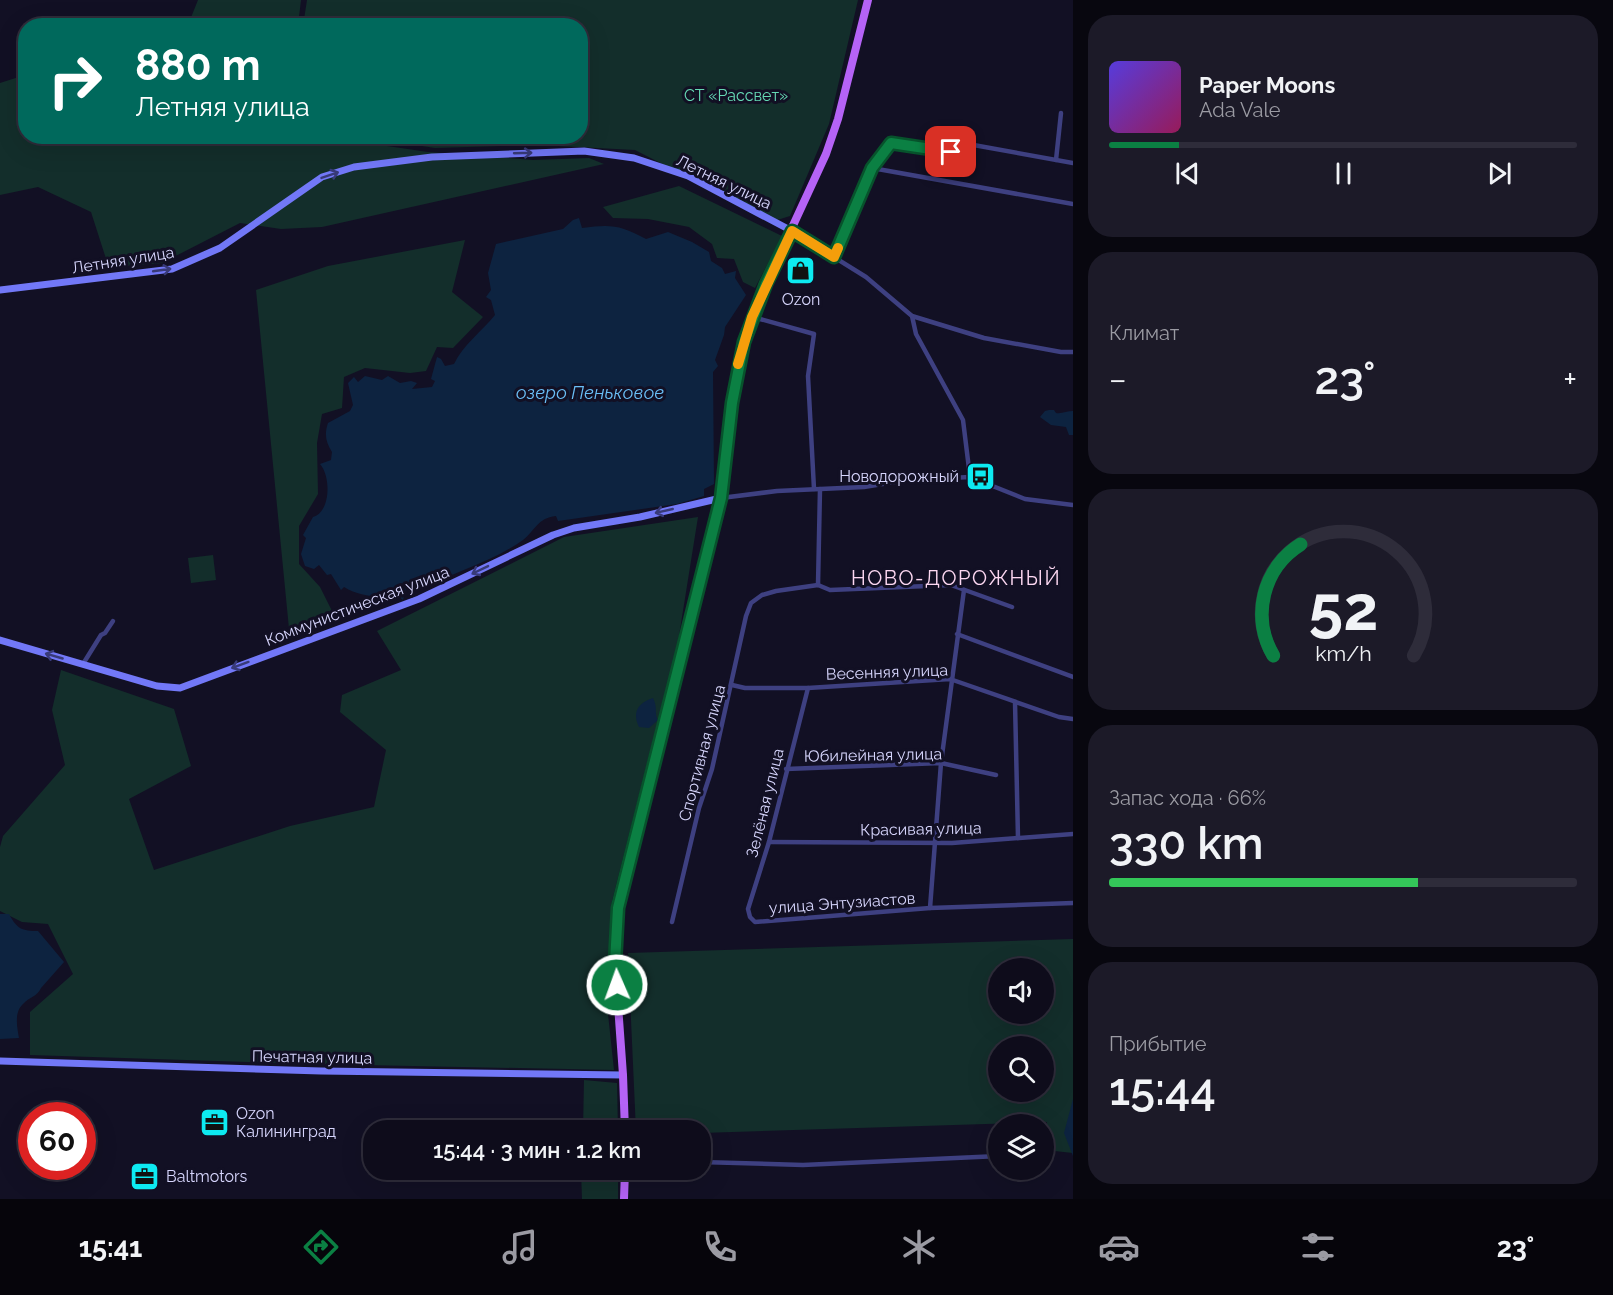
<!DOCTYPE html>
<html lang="ru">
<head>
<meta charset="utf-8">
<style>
	body { margin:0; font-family:Raleway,sans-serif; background:#1c1a28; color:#f1f3f6; height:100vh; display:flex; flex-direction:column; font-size:22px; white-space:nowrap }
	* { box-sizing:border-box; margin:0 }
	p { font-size:20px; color:#9b9ba3 }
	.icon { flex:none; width:33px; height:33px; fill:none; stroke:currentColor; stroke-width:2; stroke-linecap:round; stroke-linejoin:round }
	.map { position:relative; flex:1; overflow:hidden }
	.drawer { display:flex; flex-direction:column; gap:15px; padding:15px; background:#08070f; width:540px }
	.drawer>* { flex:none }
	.top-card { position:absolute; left:18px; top:18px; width:570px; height:126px; border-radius:24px; box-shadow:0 6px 24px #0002,0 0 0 2px #2e2c3a; background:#00695c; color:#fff; overflow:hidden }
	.controls { position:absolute; left:988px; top:958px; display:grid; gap:12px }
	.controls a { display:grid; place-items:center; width:66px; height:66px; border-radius:50%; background:#0e0c1b; box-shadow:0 6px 24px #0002,0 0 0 2px #2e2c3a; font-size:30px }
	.speed { position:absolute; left:18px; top:1102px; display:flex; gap:12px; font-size:30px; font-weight:700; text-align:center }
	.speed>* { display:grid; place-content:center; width:78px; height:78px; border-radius:50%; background:#0e0c1b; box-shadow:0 6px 24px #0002,0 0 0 2px #2e2c3a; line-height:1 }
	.speed .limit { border:9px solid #d22; background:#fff; color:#111 }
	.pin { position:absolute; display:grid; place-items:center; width:51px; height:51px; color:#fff; margin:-26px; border-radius:12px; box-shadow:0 3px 9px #0006 }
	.me { position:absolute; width:66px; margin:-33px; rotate:358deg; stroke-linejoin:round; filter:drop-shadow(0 0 4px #0008) }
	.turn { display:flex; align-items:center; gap:21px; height:126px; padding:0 18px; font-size:27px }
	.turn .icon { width:78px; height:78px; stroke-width:2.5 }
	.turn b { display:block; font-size:42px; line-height:51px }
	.big { font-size:45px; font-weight:600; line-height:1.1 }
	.drawer .widget { flex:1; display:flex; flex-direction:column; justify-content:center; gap:9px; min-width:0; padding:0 21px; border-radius:24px; background:#1c1a28 }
	.drawer .dial { align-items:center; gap:0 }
	.dial svg { height:156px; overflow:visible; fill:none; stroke:#2e2c3a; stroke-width:7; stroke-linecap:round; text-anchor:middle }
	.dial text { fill:#f1f3f6; stroke:none }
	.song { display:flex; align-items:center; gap:18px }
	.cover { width:72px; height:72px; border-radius:9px; background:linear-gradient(135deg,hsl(250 70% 55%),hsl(330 70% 35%)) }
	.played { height:6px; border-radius:3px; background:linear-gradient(90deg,#0b8043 15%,#2e2c3a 15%) }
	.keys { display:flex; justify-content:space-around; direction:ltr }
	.heat { display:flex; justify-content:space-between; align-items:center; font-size:33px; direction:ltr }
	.charge { height:9px; border-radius:4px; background:linear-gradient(90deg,#34c759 66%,#2e2c3a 0) }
	.trip { position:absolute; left:363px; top:1120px; width:348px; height:60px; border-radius:24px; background:#0e0c1b; box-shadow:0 6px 24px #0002,0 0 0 2px #2e2c3a; font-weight:600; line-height:60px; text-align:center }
	.tab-bar { display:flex; height:96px; justify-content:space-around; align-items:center; background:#06050b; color:#9b9ba3 }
	.tab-bar .icon { width:42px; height:42px }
	.tab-bar .selected { color:#0b8043 }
	.tab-bar b { font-size:27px; color:#f1f3f6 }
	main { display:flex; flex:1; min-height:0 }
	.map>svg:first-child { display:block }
</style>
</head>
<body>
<main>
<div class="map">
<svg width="1073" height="1199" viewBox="0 0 1073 1199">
	<rect width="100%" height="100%" fill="#121024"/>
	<g fill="#132e2b" fill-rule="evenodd">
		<path d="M198 0H301L298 25H188Z"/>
		<path d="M307 0H858L829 124 790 216 774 221 635 150 539 145 435 148 364 137 580 136V26H303Z"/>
		<path d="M25 75 26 136H319L428 152 533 160 589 158 604 164 322 227 281 229 240 223 162 263 109 268 91 212 38 187 0 195V83Z"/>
		<path d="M679 186 782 236 755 288 743 282 734 259 717 258 712 244 689 227 648 219 613 218 603 207Z"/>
		<path d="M465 240 452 292 483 317 453 348 437 347 426 371 410 373 365 368 344 377 342 408 322 414 317 443 318 494 299 526V564L320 587 336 619 290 639 256 290 328 266Z"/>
		<path d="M698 517 678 642 612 901 606 995 614 1070 315 1064 30 1055V1012L73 974 48 924 22 922 0 911V847L3 836 65 765 52 710 61 670 174 709 191 766 129 799 154 870 290 826 374 807 386 750 340 712 342 695 401 670 377 631 564 537Z"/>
		<path d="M213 555 216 580 191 583 188 558Z"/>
		<path d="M1073 939V1153L1045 1150 1047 1122 701 1133 700 1131H636L628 953ZM999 969H1044V1014H999ZM999 1047H1044V1092H999Z"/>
		<path d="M584 1080 617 1083 618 1131H583Z"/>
		<path d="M581 1170H618V1199H582Z"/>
	</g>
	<g fill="#0d2340">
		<path d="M579 218 582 228C611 224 620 225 646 239L668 232 692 242 709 252 711 261 722 268 725 274 736 271 735 278 746 295 725 327 724 335 715 360 718 366 713 372 714 484 704 489V496L677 504 558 521 556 516C537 518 535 531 523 540 492 562 454 572 421 589L414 587 406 588 403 600 397 595C379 598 361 597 344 587L341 590 331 574 327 575 319 565 314 569 305 566 301 554 306 538 303 535 313 517C331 512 331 476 320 464L331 460 332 452C326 442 324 435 328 423L350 411 353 405 348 383 354 377 358 382 365 376 382 380 388 376 400 383 411 381 417 383 412 389 432 387 435 381 431 379 437 357 441 359 445 366 454 364C463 345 482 331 495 315L491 300 486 297 491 290 488 273 496 244 563 229 573 220Z"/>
		<path d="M1049 410H1054L1056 413C1062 414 1067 411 1073 411V435H1069L1066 427 1051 425 1040 417 1045 411Z"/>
		<path d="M653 698C658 707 654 714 658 720L649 728 639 727C632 712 638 703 653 698Z"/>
		<path d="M0 914H9C17 929 22 931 38 931L64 962 41 988C37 997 29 997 23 1004 14 1012 17 1027 19 1038L0 1039Z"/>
		<path d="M1073 1099V1156L1064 1133Z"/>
	</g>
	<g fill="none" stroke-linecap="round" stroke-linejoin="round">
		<g stroke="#3e4081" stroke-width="4.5">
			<path d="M968 144 1073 163"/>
			<path d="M1056 160 1061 113"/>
			<path d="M872 168 1073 204"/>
			<path d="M792 231 866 277 912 316 984 338 1061 352H1073"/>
			<path d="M834 257 872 168 891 143 971 155"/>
			<path d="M912 316 916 334 963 420 970 477"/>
			<path d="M753 317 814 334 808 376 814 489"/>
			<path d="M721 498 777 491 864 487 907 480 970 477 1025 499 1073 505"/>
			<path d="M818 585 820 489"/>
			<path d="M964 590 941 763 930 908 1073 903"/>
			<path d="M957 634 1073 677"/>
			<path d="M83 664 101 635 105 633 113 621"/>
			<path d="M732 685 745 688H808L950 679 1059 717 1073 719"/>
			<path d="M808 688 769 842 748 909 750 917 755 922 930 908"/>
			<path d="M1015 702 1018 838"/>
			<path d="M786 769 941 763 996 775"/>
			<path d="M769 842 952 843 1073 834"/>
			<path d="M672 922 699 808 712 769 746 616 751 603 762 595 776 591 818 585 830 590 951 585 1012 607"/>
			<path d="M700 1162 803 1165 999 1156"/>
		</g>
		<g stroke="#7278f7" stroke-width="7">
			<path d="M0 290 172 269 220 248 322 177 354 167 432 157 584 151 634 158 688 176 792 231"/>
			<path d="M0 640 157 686 180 688 419 599 553 535 574 528 640 517 721 498"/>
			<path d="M0 1061 321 1071 623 1075"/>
		</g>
		<g stroke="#b563f6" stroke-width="8">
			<path d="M625 1131 623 1075 615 963 618 908 721 498 732 403 744 342 766 284 826 154 838 119 868 0"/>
			<path d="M624 1199 625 1170"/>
		</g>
	</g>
	<defs><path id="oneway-shaft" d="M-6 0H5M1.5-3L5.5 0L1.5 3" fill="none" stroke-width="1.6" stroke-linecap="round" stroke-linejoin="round" transform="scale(1.5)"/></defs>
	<g stroke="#383a78">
		<use href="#oneway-shaft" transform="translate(523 153) rotate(-2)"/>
		<use href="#oneway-shaft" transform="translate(330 175) rotate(-19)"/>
		<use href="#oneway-shaft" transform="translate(162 270) rotate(-8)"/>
		<use href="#oneway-shaft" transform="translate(664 511) rotate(167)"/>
		<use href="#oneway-shaft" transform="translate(480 570) rotate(154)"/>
		<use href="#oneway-shaft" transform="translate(54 656) rotate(-164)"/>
		<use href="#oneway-shaft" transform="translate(240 665) rotate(160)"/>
	</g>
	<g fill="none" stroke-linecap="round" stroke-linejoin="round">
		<defs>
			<path id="route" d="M617 985 615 963 618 908 721 498 732 403 744 342 766 284 792 231 834 257 872 168 891 143 951 152"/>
		</defs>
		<use href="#route" stroke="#07532c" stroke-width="15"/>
		<use href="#route" stroke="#0b8043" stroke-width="10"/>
		<path stroke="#f59e0b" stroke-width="10" d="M738 364 752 317 792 231 834 257 838 248"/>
	</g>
	<defs>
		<symbol id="shop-square" viewBox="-11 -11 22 22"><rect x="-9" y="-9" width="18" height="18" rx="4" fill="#0deaf1" stroke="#121024"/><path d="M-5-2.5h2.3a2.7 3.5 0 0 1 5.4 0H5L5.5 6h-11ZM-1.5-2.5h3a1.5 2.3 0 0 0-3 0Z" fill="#111"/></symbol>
		<symbol id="bus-square" viewBox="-11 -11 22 22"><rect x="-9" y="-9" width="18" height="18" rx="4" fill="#0deaf1" stroke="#121024"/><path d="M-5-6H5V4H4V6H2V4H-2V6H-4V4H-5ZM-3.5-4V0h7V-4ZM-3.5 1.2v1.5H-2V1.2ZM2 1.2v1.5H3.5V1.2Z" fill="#111"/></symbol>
		<symbol id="office-square" viewBox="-11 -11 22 22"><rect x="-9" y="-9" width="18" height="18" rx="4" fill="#0deaf1" stroke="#121024"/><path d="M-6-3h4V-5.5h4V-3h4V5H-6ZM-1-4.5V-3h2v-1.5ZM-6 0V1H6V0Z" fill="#111"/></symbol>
	</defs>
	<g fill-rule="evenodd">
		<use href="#shop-square" x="784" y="254" width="33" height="33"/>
		<use href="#bus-square" x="964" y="460" width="33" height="33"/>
		<use href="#office-square" x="198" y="1106" width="33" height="33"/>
		<use href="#office-square" x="128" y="1160" width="33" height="33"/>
	</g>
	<g text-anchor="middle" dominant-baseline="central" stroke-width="6" stroke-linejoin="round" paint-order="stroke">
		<g font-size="16" fill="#65d9b4" stroke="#121024">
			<text x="736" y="95">СТ «Рассвет»</text>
		</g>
		<g font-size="16" fill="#d7d6fd" stroke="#121024">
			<text transform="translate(724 182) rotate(26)">Летняя улица</text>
			<text transform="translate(123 260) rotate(-9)">Летняя улица</text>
			<text transform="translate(357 606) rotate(-21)">Коммунистическая улица</text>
			<text transform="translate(887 672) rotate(-2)">Весенняя улица</text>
			<text transform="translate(702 753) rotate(-75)">Спортивная улица</text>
			<text transform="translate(873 755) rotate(-1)">Юбилейная улица</text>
			<text transform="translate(765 803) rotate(-76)">Зелёная улица</text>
			<text transform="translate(921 829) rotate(-1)">Красивая улица</text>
			<text transform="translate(842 903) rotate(-4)">улица Энтузиастов</text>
			<text transform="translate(312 1057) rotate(1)">Печатная улица</text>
		</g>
		<g font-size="16" fill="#d7d6fd" stroke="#121024" text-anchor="start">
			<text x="801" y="299" text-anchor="middle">Ozon</text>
			<text x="959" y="476" text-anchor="end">Новодорожный</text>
			<text x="236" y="1113">Ozon<tspan x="236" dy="18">Калининград</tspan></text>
			<text x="166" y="1176">Baltmotors</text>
		</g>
		<g font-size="18" font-style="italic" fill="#6abff7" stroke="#121024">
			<text x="590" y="392">озеро Пеньковое</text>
		</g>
		<g font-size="20" letter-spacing="1.5" fill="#fdd8f2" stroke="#121024">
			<text x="956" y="578">НОВО-ДОРОЖНЫЙ</text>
		</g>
	</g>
</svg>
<div class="controls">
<a><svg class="icon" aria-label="sound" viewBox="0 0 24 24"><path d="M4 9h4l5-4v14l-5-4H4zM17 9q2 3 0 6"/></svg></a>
<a><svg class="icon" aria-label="search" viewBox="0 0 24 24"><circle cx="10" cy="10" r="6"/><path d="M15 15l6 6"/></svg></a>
<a><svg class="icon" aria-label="layers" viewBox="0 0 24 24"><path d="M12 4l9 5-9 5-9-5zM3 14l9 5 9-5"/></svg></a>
</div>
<div class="speed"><div class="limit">60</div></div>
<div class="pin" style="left:951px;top:152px;background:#d93025"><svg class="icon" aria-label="arrive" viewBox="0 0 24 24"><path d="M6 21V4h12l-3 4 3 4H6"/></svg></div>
<svg class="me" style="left:617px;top:985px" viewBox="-20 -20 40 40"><circle r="17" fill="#0b8043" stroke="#fff" stroke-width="3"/><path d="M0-11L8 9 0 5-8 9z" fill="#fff"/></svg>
<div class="trip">15:44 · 3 мин · 1.2 km</div>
<div class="top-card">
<div class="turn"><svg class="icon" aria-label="right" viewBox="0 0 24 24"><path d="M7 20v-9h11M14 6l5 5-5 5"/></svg><div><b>880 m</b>Летняя улица</div></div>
</div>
</div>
<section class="drawer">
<div class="widget">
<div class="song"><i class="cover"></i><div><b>Paper Moons</b><p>Ada Vale</p></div></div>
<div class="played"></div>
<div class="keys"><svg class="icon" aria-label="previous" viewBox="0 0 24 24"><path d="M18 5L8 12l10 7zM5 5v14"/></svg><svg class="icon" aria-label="pause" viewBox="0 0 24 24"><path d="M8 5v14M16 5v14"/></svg><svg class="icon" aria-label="next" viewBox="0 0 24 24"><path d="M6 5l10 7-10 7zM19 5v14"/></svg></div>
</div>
<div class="widget"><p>Климат</p>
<div class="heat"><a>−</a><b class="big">23°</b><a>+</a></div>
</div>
<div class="widget dial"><svg viewBox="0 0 100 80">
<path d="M14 69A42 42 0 1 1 86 69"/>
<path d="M14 69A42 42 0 0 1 28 12" stroke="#0b8043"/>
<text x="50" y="56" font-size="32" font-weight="700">52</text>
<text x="50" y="72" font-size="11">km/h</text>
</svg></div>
<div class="widget"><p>Запас хода · 66%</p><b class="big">330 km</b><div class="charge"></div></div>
<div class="widget"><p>Прибытие</p><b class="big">15:44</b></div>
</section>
</main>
<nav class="tab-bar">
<b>15:41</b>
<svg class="icon selected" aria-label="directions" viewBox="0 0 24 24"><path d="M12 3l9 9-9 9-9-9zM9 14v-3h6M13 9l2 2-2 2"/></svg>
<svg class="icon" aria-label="music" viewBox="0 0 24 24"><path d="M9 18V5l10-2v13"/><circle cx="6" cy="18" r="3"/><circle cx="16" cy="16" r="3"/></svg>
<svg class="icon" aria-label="phone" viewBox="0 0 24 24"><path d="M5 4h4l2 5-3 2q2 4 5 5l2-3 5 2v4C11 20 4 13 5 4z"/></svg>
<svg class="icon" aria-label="climate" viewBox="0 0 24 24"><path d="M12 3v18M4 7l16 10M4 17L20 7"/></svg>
<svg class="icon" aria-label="car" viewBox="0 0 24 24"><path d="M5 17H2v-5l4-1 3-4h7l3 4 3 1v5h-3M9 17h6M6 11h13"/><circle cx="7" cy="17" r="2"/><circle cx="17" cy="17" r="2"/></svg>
<svg class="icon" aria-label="filters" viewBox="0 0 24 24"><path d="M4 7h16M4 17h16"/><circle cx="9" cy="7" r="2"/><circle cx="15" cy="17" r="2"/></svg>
<b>23°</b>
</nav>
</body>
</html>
